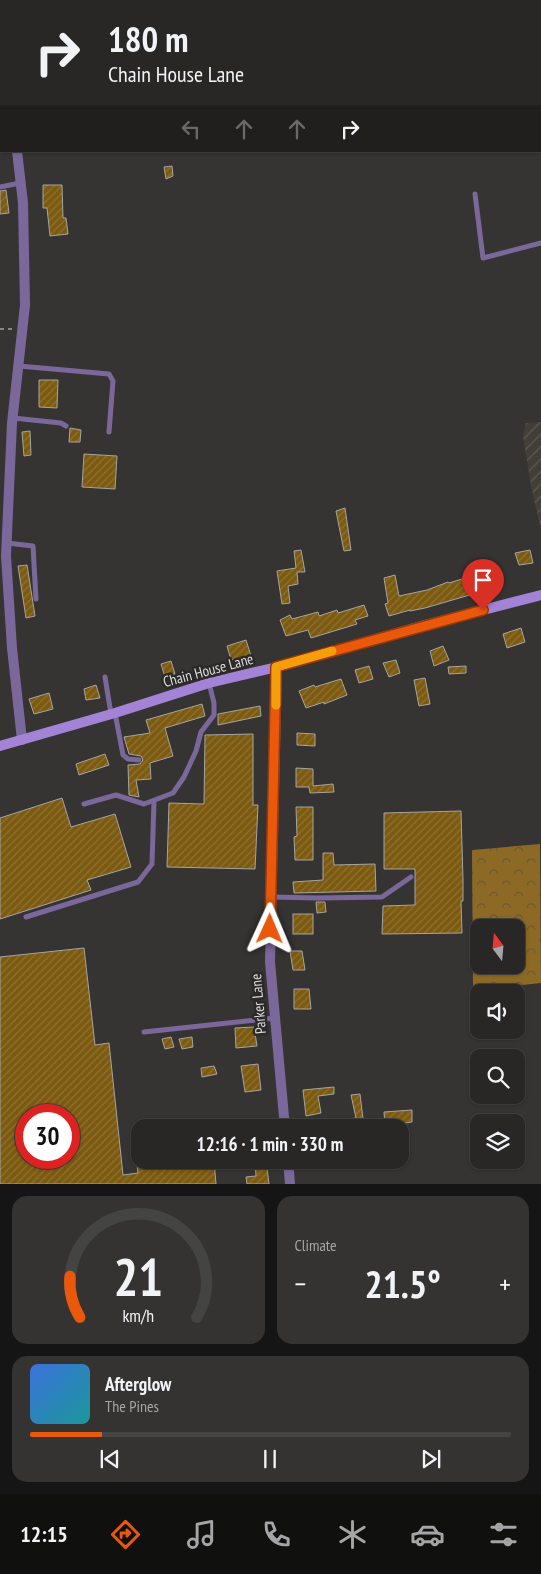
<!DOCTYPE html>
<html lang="en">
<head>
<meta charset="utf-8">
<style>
	body { margin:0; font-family:"PT Sans Narrow",sans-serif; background:#343332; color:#f1f3f6; height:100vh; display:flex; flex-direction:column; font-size:19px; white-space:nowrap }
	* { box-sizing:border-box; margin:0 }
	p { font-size:16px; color:#a5a5a7 }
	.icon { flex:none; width:28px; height:28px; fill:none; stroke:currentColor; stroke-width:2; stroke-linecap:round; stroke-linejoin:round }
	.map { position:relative; height:1184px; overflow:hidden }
	.panel { display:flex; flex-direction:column; gap:12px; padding:12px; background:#161515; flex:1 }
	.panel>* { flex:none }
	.guide { position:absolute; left:0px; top:0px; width:541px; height:152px; box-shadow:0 1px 4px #0004,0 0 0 1px #444443; background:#282726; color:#f1f3f6; overflow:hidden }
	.needle { width:32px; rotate:344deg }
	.tools { position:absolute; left:470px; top:919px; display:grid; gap:10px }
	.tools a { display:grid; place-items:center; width:55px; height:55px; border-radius:10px; background:#282726; box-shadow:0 1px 4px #0004,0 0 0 1px #444443; font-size:25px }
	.speed { position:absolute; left:15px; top:1104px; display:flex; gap:10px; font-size:25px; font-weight:700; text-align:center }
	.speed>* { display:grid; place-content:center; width:65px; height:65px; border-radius:50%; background:#282726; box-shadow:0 1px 4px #0004,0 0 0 1px #444443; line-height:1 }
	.speed .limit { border:8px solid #d22; background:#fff; color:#111 }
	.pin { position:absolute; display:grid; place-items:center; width:42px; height:42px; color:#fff; margin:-51px -21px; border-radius:50% 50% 50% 0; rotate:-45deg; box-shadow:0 0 5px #0007 }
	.pin .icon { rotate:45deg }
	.me { position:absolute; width:55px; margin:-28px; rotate:1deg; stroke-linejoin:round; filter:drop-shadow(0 0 4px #0008) }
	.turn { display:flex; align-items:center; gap:18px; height:105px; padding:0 25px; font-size:22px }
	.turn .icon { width:65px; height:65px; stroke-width:2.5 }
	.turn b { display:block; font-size:35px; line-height:42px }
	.lanes { display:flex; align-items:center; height:48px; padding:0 25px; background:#0003; justify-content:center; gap:25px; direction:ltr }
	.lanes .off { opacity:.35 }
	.big { font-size:38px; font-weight:700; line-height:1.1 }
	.panel .tile { flex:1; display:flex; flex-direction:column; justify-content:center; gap:8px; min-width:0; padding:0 18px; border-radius:15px; background:#343332 }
	.panel .dial { align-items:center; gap:0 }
	.dial svg { height:130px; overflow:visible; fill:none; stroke:#444443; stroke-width:7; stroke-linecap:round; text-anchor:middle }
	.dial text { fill:#f1f3f6; stroke:none }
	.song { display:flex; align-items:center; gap:15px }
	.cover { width:60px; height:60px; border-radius:8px; background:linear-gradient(135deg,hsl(220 70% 55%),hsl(180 70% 35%)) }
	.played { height:5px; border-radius:2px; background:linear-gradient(90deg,#ea580c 15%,#444443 15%) }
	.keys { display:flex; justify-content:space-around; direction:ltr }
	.heat { display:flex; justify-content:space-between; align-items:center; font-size:28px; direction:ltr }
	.panel .tiles { flex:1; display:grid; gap:12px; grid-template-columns:1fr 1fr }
	.tile:last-child { grid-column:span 2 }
	.trip { position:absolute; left:131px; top:1119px; width:278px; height:50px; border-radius:15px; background:#282726; box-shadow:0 1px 4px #0004,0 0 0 1px #444443; font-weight:700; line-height:50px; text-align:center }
	.tabs { display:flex; height:80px; justify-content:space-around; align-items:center; background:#10100f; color:#a5a5a7 }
	.tabs .icon { width:35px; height:35px }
	.tabs .selected { color:#ea580c }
	.tabs b { font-size:22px; color:#f1f3f6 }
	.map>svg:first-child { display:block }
</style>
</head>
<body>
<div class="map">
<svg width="541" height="1184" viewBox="0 0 541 1184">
	<defs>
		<pattern id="industrial-furrows" width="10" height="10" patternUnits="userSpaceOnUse" patternTransform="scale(1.25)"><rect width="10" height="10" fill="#433e36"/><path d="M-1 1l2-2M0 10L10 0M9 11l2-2" fill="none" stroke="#5e5952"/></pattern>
		<pattern id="forest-crowns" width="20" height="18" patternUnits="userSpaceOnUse" patternTransform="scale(1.25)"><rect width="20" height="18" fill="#8c6a25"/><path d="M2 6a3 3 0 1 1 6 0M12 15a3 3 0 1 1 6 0" fill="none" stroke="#6b5832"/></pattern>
		<pattern id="building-hatch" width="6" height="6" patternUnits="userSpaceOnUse" patternTransform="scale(1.25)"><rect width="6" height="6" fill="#7c5b11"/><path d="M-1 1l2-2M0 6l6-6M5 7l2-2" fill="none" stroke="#8e7233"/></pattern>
	</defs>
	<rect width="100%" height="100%" fill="#363432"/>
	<path fill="url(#industrial-furrows)" d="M541 422V530L531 486 523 436 526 423Z"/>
	<path fill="url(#forest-crowns)" fill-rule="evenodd" d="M540 844 541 983 473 990 472 850ZM479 928H516V965H479Z"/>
	<g fill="url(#building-hatch)" stroke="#a6a5a1" fill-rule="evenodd">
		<path d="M172 166 173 176 166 179 164 167Z"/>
		<path d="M43 185H62L63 218H66L68 234 50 236 47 208H43Z"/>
		<path d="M6 190 9 213 0 214V191Z"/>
		<path d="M39 380H58L57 408 39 407Z"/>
		<path d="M70 428 81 430 80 442H69Z"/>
		<path d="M30 431 31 455 24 456 22 432Z"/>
		<path d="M84 454 117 456 115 489 82 487Z"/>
		<path d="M345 508 351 550 344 551 336 511Z"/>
		<path d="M301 550 305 572H297L298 584 288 586 290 603 282 604 277 571 296 568 294 551Z"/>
		<path d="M530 550 533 563 519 565 515 553Z"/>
		<path d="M27 565 35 616 26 618 18 566Z"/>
		<path d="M395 575 399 596 427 590 448 582 449 583 475 575 480 592 425 608 410 611V610L389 616 385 604 388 603 384 578Z"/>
		<path d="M364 605 368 616 355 620 357 624 311 638 308 630 286 636 280 620 290 615 292 619 318 612 319 616 337 610 338 613Z"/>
		<path d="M521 628 525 642 507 648 503 634Z"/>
		<path d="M246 640 251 656 231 660 227 646Z"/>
		<path d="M443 646 449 660 434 666 430 651Z"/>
		<path d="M396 660 400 673 389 677 383 663Z"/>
		<path d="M171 661 175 674 165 677 161 664Z"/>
		<path d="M369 666 373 679 359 683 355 670Z"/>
		<path d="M466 666V673L449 674 448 667Z"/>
		<path d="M425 678 430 704 419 706 414 680Z"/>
		<path d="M341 679 347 695 324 704V702L306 708 299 691 314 685 315 687Z"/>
		<path d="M96 685 100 698 86 700 84 689Z"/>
		<path d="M49 693 53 709 34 714 29 699Z"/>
		<path d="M202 704 205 716 165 728 173 756 150 763 151 779 136 780 139 797 129 795 128 765 140 764 143 760 141 756 129 754 124 737 150 733 146 720Z"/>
		<path d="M260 706 261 716 218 725V714Z"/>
		<path d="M297 733 315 734V746L297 745Z"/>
		<path d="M253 734V805H258L255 869 167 867 169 803 204 804 205 735Z"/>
		<path d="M105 754 109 765 79 775 76 764Z"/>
		<path d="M296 768 313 769V786L333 784 334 792 310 793 309 787H296Z"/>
		<path d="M62 798 71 827 115 814 131 867 87 880 91 890 0 919V818Z"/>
		<path d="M296 807H313V860H295L294 837 297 836Z"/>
		<path d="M461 811 463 880V901H461L462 933 382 934 383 906 415 905V869H384V813Z"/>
		<path d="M323 853H333L334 865 375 864 376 891 294 893 293 882 323 880Z"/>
		<path d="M316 902H325L326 912 317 913Z"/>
		<rect x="293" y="914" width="20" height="20"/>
		<path d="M84 948 95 1045 109 1043 123 1175 138 1173 137 1165 182 1160H214L216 1184H0V957ZM26 1115H69V1158H26Z"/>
		<path d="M290 951H302L305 970H293Z"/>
		<path d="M294 989H309L311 1009H294Z"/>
		<path d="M254 1027 257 1046 236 1048 235 1028Z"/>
		<path d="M171 1037 174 1047 165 1049 162 1039Z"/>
		<path d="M192 1037 193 1047 182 1049 179 1039Z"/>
		<path d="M258 1064 261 1090 245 1092 241 1066Z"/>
		<path d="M214 1066 217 1074 202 1077 201 1068Z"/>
		<path d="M334 1087V1094L318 1096 321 1113 306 1116 303 1090Z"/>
		<path d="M360 1094 364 1127 323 1128 322 1123 356 1118 351 1095Z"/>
		<path d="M412 1110V1122L385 1126 384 1112Z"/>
		<path d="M255 1160H266L269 1184H247L246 1177 256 1176Z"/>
	</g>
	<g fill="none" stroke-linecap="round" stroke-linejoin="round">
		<path stroke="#878684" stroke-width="2" stroke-dasharray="4 4" stroke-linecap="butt" d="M0 329H13"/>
		<g stroke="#7b689b" stroke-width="5">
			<path d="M0 187 20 183"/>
			<path d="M475 194 483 258 541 243"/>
			<path d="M19 366 109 374 113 381 109 432"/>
			<path d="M13 418 61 423 66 426"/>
			<path d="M7 543 33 546 36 599"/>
			<path d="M105 677 111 714"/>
			<path d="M115 713 123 755 128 759 139 760"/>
			<path d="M84 804 116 795 144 804 173 793 184 777 196 751 201 732 214 715V703L209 683"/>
			<path d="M272 897 318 898 382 897 411 877"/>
			<path d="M26 917 138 882 152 864 154 801"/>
			<path d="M144 1032 275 1018"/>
		</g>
		<g stroke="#7b689b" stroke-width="10">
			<path d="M27 1V0"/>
			<path d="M17 151 23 203 25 305 12 423 6 556 12 648 22 740"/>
			<path d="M277 667 270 962 285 1128"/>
			<path d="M288 1160 290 1184"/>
		</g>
		<path stroke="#a383d5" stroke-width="10" d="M0 746 115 713 209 683 277 667 425 625 541 595"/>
	</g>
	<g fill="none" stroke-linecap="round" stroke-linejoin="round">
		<defs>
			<path id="route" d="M270 929 276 667 483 610"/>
		</defs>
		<use href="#route" stroke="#983908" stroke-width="12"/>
		<use href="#route" stroke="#ea580c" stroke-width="9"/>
		<path stroke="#f59e0b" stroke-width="9" d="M276 705V667L332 651"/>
	</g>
	<g text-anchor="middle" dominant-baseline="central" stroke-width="5" stroke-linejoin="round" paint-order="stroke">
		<g font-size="15" fill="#dcdcda" stroke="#2c2a28">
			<text transform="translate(208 670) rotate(-15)">Chain House Lane</text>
			<text transform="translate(258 1004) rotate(-95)">Parker Lane</text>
		</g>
	</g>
</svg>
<div class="tools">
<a><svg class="needle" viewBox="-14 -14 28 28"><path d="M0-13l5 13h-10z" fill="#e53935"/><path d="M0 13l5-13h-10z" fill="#a5a5a7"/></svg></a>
<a><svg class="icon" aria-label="sound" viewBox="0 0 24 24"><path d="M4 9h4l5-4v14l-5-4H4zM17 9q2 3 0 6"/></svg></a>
<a><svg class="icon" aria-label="search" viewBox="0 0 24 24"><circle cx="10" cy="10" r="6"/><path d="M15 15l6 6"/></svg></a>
<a><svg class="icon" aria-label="layers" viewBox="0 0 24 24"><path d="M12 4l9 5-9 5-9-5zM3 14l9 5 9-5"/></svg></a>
</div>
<div class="speed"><div class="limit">30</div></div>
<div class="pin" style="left:483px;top:610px;background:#d93025"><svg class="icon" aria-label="arrive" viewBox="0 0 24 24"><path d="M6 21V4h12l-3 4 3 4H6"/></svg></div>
<svg class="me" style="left:270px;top:929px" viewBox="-20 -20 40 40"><path d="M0-17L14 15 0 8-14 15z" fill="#ea580c" stroke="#fff" stroke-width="4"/></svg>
<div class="trip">12:16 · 1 min · 330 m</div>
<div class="guide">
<div class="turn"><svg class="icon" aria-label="right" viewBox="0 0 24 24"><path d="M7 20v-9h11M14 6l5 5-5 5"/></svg><div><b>180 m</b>Chain House Lane</div></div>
<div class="lanes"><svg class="icon off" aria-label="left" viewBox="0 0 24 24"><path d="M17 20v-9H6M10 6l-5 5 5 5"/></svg><svg class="icon off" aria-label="ahead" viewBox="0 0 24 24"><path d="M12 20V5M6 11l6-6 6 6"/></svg><svg class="icon off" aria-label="ahead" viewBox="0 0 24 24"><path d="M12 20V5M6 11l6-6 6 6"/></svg><svg class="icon" aria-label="right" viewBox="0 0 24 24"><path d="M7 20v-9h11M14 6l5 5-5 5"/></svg></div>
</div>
</div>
<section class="panel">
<div class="tiles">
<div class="tile dial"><svg viewBox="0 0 100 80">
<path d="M14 69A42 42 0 1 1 86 69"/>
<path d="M14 69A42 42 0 0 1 8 44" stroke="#ea580c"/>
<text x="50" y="56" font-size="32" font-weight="700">21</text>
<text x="50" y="72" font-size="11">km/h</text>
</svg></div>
<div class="tile"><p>Climate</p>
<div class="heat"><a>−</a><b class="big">21.5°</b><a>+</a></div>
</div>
<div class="tile">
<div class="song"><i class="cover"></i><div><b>Afterglow</b><p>The Pines</p></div></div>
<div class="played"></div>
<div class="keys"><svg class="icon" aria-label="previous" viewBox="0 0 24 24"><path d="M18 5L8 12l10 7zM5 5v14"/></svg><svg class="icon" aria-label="pause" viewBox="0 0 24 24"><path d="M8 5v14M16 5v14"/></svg><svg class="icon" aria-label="next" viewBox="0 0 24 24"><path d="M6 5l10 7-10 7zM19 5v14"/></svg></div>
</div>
</div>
</section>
<nav class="tabs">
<b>12:15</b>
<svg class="icon selected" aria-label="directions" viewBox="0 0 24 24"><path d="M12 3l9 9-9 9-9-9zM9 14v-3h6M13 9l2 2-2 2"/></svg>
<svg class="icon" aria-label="music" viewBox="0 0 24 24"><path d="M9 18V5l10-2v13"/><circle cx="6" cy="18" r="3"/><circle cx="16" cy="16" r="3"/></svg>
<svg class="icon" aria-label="phone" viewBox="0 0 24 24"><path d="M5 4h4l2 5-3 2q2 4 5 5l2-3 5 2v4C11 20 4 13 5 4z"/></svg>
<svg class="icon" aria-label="climate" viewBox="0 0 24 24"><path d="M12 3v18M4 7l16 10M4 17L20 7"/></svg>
<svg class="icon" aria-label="car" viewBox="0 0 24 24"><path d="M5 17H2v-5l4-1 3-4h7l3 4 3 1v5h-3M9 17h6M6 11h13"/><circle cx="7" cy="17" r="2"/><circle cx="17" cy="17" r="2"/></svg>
<svg class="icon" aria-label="filters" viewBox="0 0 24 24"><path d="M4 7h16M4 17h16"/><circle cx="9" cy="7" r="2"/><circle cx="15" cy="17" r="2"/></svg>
</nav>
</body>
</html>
